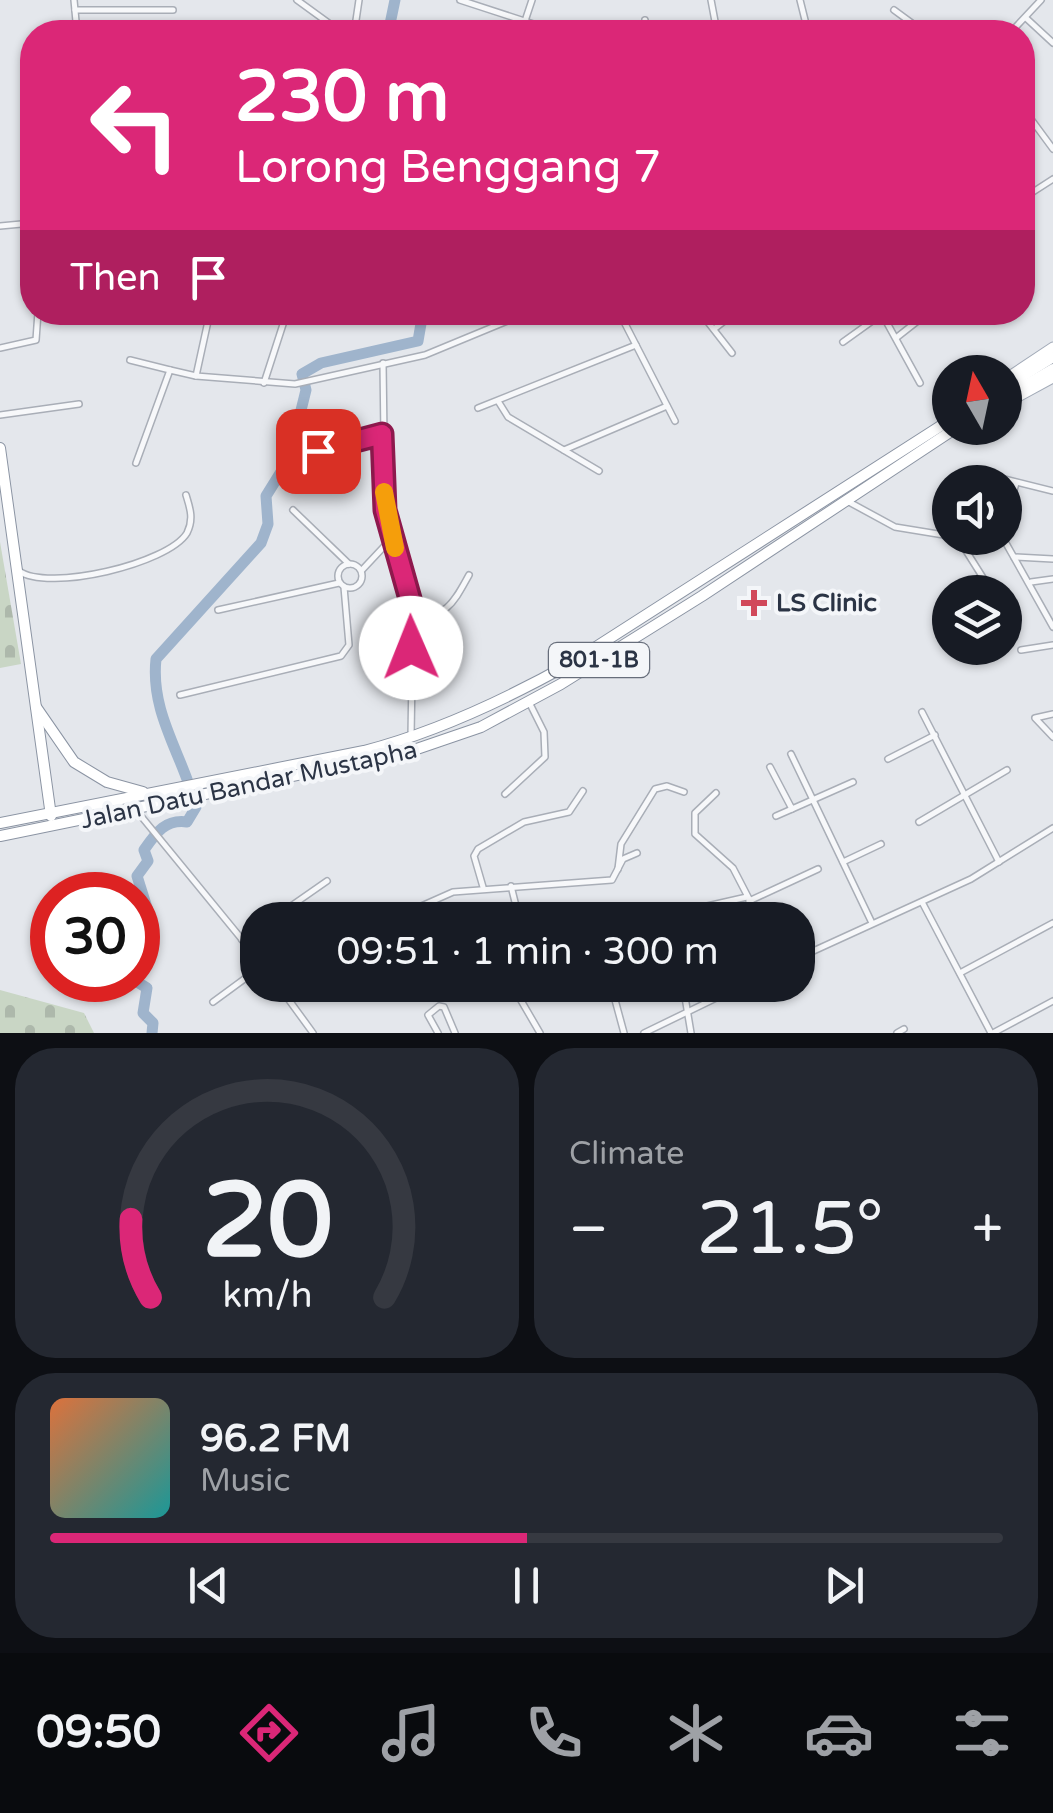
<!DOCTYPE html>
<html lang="en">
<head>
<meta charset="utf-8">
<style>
	body { margin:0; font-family:"Varela Round",sans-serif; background:#242831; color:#f1f3f6; height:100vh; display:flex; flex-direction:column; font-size:38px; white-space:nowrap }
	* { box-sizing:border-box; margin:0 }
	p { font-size:32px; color:#9ea1a6 }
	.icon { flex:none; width:55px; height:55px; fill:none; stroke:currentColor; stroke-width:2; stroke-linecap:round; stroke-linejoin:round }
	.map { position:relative; height:1033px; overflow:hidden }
	.side { display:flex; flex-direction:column; gap:15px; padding:15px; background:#0d0f14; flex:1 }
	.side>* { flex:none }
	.hud { position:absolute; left:20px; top:20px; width:1015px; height:305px; border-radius:40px; box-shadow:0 2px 8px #0004; background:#db2777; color:#fff; overflow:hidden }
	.needle { width:65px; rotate:351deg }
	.buttons { position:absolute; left:932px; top:355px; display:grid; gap:20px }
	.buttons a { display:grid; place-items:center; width:90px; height:90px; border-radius:50%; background:#171b24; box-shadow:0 2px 8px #0004; font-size:50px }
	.speed { position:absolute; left:30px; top:872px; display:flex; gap:20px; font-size:50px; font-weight:700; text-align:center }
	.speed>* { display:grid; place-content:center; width:130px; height:130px; border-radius:50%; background:#171b24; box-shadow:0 2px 8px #0004; line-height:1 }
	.speed .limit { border:15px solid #d22; background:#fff; color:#111 }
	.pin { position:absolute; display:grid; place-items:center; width:85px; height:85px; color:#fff; margin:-42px; border-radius:20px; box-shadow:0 5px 15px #0006 }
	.me { position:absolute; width:110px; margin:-55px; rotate:359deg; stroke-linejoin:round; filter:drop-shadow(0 0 8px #0008) }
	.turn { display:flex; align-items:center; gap:35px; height:210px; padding:0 50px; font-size:45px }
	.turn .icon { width:130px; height:130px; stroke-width:2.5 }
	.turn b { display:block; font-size:70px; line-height:85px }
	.then { display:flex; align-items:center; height:95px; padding:0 50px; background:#0003; gap:20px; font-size:38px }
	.big { font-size:75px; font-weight:600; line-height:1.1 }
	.side .widget { flex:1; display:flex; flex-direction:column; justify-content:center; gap:15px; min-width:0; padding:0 35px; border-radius:40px; background:#242831 }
	.side .dial { align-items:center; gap:0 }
	.dial svg { height:260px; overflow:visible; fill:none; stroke:#363941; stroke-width:7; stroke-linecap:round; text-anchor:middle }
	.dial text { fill:#f1f3f6; stroke:none }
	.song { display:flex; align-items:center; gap:30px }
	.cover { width:120px; height:120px; border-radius:15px; background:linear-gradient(135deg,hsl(20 70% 55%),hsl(180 70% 35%)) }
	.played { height:10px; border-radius:5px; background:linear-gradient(90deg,#db2777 50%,#363941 50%) }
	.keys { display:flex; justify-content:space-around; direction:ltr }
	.heat { display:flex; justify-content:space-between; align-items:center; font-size:55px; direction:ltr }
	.side .tiles { flex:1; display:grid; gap:15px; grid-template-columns:1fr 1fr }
	.widget:last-child { grid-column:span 2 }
	.trip { position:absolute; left:240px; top:902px; width:575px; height:100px; border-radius:40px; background:#171b24; box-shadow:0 2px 8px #0004; font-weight:600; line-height:100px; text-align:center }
	.menu { display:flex; height:160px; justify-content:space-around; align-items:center; background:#090b0e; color:#9ea1a6 }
	.menu .icon { width:70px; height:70px }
	.menu .on { color:#db2777 }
	.menu b { font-size:45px; color:#f1f3f6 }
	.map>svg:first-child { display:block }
</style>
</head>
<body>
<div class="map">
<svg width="1053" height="1033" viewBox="0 0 1053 1033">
	<defs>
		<pattern id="cemetery-stones" width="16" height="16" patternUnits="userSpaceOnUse" patternTransform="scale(2.5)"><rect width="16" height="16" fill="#c9d6c5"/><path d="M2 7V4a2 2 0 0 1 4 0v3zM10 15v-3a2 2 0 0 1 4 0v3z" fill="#adb8ab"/></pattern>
	</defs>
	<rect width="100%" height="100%" fill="#e4e7ec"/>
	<g fill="url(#cemetery-stones)">
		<path d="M0 542 21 664 0 668Z"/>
		<path d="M0 990 84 1013 94 1033H0Z"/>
	</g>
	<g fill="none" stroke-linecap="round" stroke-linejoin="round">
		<g stroke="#9fb4cc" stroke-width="11">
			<path d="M395 0 390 24 395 32"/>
			<path d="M138 918 148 911 137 876 148 861 144 850C156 833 165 819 187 822L196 807C183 755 150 714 156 659L261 543 268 524 266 496 289 459 306 390 302 374 321 363 418 341 423 312"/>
			<path d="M138 929 142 945 138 951"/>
			<path d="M134 980 147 988 143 1013 153 1023 152 1033"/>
		</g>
		<defs>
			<g id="street">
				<path d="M74 0 77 32"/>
				<path d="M297 0 330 24 322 32"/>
				<path d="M460 0 558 32"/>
				<path d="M711 0 717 32"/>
				<path d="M800 0 808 32"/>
				<path d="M75 10H173"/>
				<path d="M894 10 924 32"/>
				<path d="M1026 18 1053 43"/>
				<path d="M645 20 648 32"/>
				<path d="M525 21 532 0"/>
				<path d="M355 27 359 0"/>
				<path d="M849 32H856"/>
				<path d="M1011 32 1041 0"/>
				<path d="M1028 115 1053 149"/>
				<path d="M1022 199 1053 179"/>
				<path d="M29 223 32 254"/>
				<path d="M0 226 32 223"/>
				<path d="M210 312 196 376 295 384 425 355 529 312"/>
				<path d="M619 312 675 421"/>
				<path d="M700 312 732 353"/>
				<path d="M881 312 920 383"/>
				<path d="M714 329 736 312"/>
				<path d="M896 338 929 312"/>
				<path d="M843 342 882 314"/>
				<path d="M0 348 36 340 38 312"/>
				<path d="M130 360 170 370"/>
				<path d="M383 363 385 511 413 614 411 736"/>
				<path d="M264 383 287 312"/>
				<path d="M498 401 508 417 599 471"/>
				<path d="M478 408 636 345"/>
				<path d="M0 415 79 404"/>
				<path d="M564 450 667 406"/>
				<path d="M319 451 382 434"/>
				<path d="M136 463 170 370 196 376"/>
				<path d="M996 477 1053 491"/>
				<path d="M849 502 895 527 950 536"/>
				<path d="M293 510 349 564"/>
				<path d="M1005 523 1016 483"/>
				<path d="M958 538 992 592"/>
				<path d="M1003 538 1053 627"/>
				<path d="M1014 557 1053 559"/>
				<circle cx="350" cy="576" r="12"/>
				<path d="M362 570 392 538"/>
				<path d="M19 571C48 592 168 564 187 533 194 519 190 508 186 495"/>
				<path d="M1031 582 1053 579"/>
				<path d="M218 610 339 583"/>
				<path d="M413 614C446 621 455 600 469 575"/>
				<path d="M1005 620 1008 628"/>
				<path d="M375 630 410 598"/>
				<path d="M1021 650 1053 645"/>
				<path d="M180 695 341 656 349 645 344 587"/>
				<path d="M922 712 999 862"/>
				<path d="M1053 714 1035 718 1053 737"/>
				<path d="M791 754 872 923"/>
				<path d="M888 759 935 735"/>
				<path d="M770 767 792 809 853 782"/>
				<path d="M716 793 695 813V834L733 868 760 920"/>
				<path d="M505 794 545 757 544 732 529 702"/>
				<path d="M136 810 258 959"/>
				<path d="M776 816 792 809"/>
				<path d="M919 822 1007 770"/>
				<path d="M843 862 881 844"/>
				<path d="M618 869 621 844 655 789 667 786 684 792"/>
				<path d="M483 887 474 856 478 849 524 822 569 812 583 791"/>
				<path d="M749 901 818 869"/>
				<path d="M922 902 991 1033"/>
				<path d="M694 909 747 897"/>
				<path d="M271 920 327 881"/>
				<path d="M390 920 453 892 612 880 623 859 637 853"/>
				<path d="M509 920 516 906 511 886"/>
				<path d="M242 940 258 929"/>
				<path d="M798 958 971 879 1053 828"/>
				<path d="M960 973 1053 923"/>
				<path d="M278 985 313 1033"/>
				<path d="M512 985 540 1033"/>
				<path d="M611 985 624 1033"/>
				<path d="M683 985 691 1033"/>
				<path d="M284 993 303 985"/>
				<path d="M213 1002 258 969"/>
				<path d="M438 1033 428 1015 439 1006 444 1007 455 1033"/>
				<path d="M644 1033 743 985"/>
				<path d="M897 1033 904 1029"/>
				<path d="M993 1033 1053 1001"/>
			</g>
			<g id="primary">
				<path d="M1005 379 1053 347"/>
				<path d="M1005 404 1053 378"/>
			</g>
			<g id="highway">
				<path d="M1005 387 1053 357"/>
				<path d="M1005 397 1053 369"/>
				<path d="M0 448 51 816"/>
				<path d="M36 707 74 762 107 782 143 792"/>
				<path d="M0 823 364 751C437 732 505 700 571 663L950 420"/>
				<path d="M0 836 405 753 481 727 561 684 702 596 956 428"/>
			</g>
		</defs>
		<use href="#street" stroke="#a9aeb7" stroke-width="8"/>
		<use href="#primary" stroke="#a3abb8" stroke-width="11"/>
		<use href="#highway" stroke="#8b94a3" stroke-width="12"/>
		<use href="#street" stroke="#f7f8fa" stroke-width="5"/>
		<use href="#primary" stroke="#fff" stroke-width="9"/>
		<use href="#highway" stroke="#fff" stroke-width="10"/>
	</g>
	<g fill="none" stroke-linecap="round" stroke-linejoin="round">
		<defs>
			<path id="route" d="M318 451 382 434 385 510 412 606 411 648"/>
		</defs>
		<use href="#route" stroke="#8e194d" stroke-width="25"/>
		<use href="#route" stroke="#db2777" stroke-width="18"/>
		<path stroke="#f59e0b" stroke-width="18" d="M384 492 395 548"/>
	</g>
	<path fill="#d1495b" stroke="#f4f6f9" stroke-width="4" d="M749 588h10v10h10v10h-10v10h-10v-10h-10v-10h10z"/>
	<g text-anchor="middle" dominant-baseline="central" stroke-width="8" stroke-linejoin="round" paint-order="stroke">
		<rect fill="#f4f6f9" stroke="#676e7b" stroke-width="2.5" x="549" y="643" width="100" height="34" rx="8"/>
		<g font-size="22" font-weight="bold" fill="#2b3445">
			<text x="599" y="660">801-1B</text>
		</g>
		<g font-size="25" font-weight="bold" fill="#2b3445" stroke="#f4f6f9" text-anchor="start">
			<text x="776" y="603">LS Clinic</text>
		</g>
		<g font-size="25" fill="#2b3445" stroke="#f4f6f9">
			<text transform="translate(249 785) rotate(-12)">Jalan Datu Bandar Mustapha</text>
		</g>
	</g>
</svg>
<div class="buttons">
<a><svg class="needle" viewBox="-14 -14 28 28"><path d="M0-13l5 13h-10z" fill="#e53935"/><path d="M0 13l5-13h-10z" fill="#9ea1a6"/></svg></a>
<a><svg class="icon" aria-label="sound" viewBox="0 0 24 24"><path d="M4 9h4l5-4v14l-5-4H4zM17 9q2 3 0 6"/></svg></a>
<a><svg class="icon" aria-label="layers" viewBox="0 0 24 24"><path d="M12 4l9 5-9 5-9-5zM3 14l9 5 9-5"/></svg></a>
</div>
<div class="speed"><div class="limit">30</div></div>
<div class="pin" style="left:318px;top:451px;background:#d93025"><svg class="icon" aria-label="arrive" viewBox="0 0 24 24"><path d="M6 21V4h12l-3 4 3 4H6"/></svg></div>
<svg class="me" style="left:411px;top:648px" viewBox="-20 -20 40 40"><circle r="19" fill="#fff"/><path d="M0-13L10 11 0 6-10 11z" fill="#db2777"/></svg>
<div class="trip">09:51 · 1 min · 300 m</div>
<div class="hud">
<div class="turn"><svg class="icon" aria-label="left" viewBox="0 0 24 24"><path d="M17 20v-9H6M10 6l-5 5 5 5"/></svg><div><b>230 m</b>Lorong Benggang 7</div></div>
<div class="then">Then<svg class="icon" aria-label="arrive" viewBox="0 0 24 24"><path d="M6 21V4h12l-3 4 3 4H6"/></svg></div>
</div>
</div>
<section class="side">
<div class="tiles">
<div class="widget dial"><svg viewBox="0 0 100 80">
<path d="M14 69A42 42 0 1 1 86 69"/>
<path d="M14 69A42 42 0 0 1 8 45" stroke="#db2777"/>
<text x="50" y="56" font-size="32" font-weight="700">20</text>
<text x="50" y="72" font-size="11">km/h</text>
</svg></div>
<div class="widget"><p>Climate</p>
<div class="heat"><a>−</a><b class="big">21.5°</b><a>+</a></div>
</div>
<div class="widget">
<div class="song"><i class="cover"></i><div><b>96.2 FM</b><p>Music</p></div></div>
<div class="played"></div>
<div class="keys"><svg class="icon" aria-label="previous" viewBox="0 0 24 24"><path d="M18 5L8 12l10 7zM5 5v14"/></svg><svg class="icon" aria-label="pause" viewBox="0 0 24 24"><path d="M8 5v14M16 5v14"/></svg><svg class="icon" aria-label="next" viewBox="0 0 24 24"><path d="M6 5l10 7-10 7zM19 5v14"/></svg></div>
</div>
</div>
</section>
<nav class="menu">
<b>09:50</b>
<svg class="icon on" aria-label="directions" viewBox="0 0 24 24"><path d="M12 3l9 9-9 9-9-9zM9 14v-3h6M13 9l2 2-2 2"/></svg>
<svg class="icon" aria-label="music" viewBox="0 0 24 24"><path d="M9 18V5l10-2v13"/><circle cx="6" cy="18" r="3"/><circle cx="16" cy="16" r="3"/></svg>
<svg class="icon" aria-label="phone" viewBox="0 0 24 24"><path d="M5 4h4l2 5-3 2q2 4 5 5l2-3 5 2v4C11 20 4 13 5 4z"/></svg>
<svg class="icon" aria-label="climate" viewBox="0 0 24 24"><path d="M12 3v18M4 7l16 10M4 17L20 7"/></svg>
<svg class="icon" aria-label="car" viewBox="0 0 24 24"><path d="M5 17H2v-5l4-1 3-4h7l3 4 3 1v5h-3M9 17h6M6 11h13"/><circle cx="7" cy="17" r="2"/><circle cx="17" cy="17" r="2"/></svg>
<svg class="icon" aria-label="filters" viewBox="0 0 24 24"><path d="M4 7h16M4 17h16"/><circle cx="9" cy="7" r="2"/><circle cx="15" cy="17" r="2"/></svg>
</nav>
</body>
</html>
